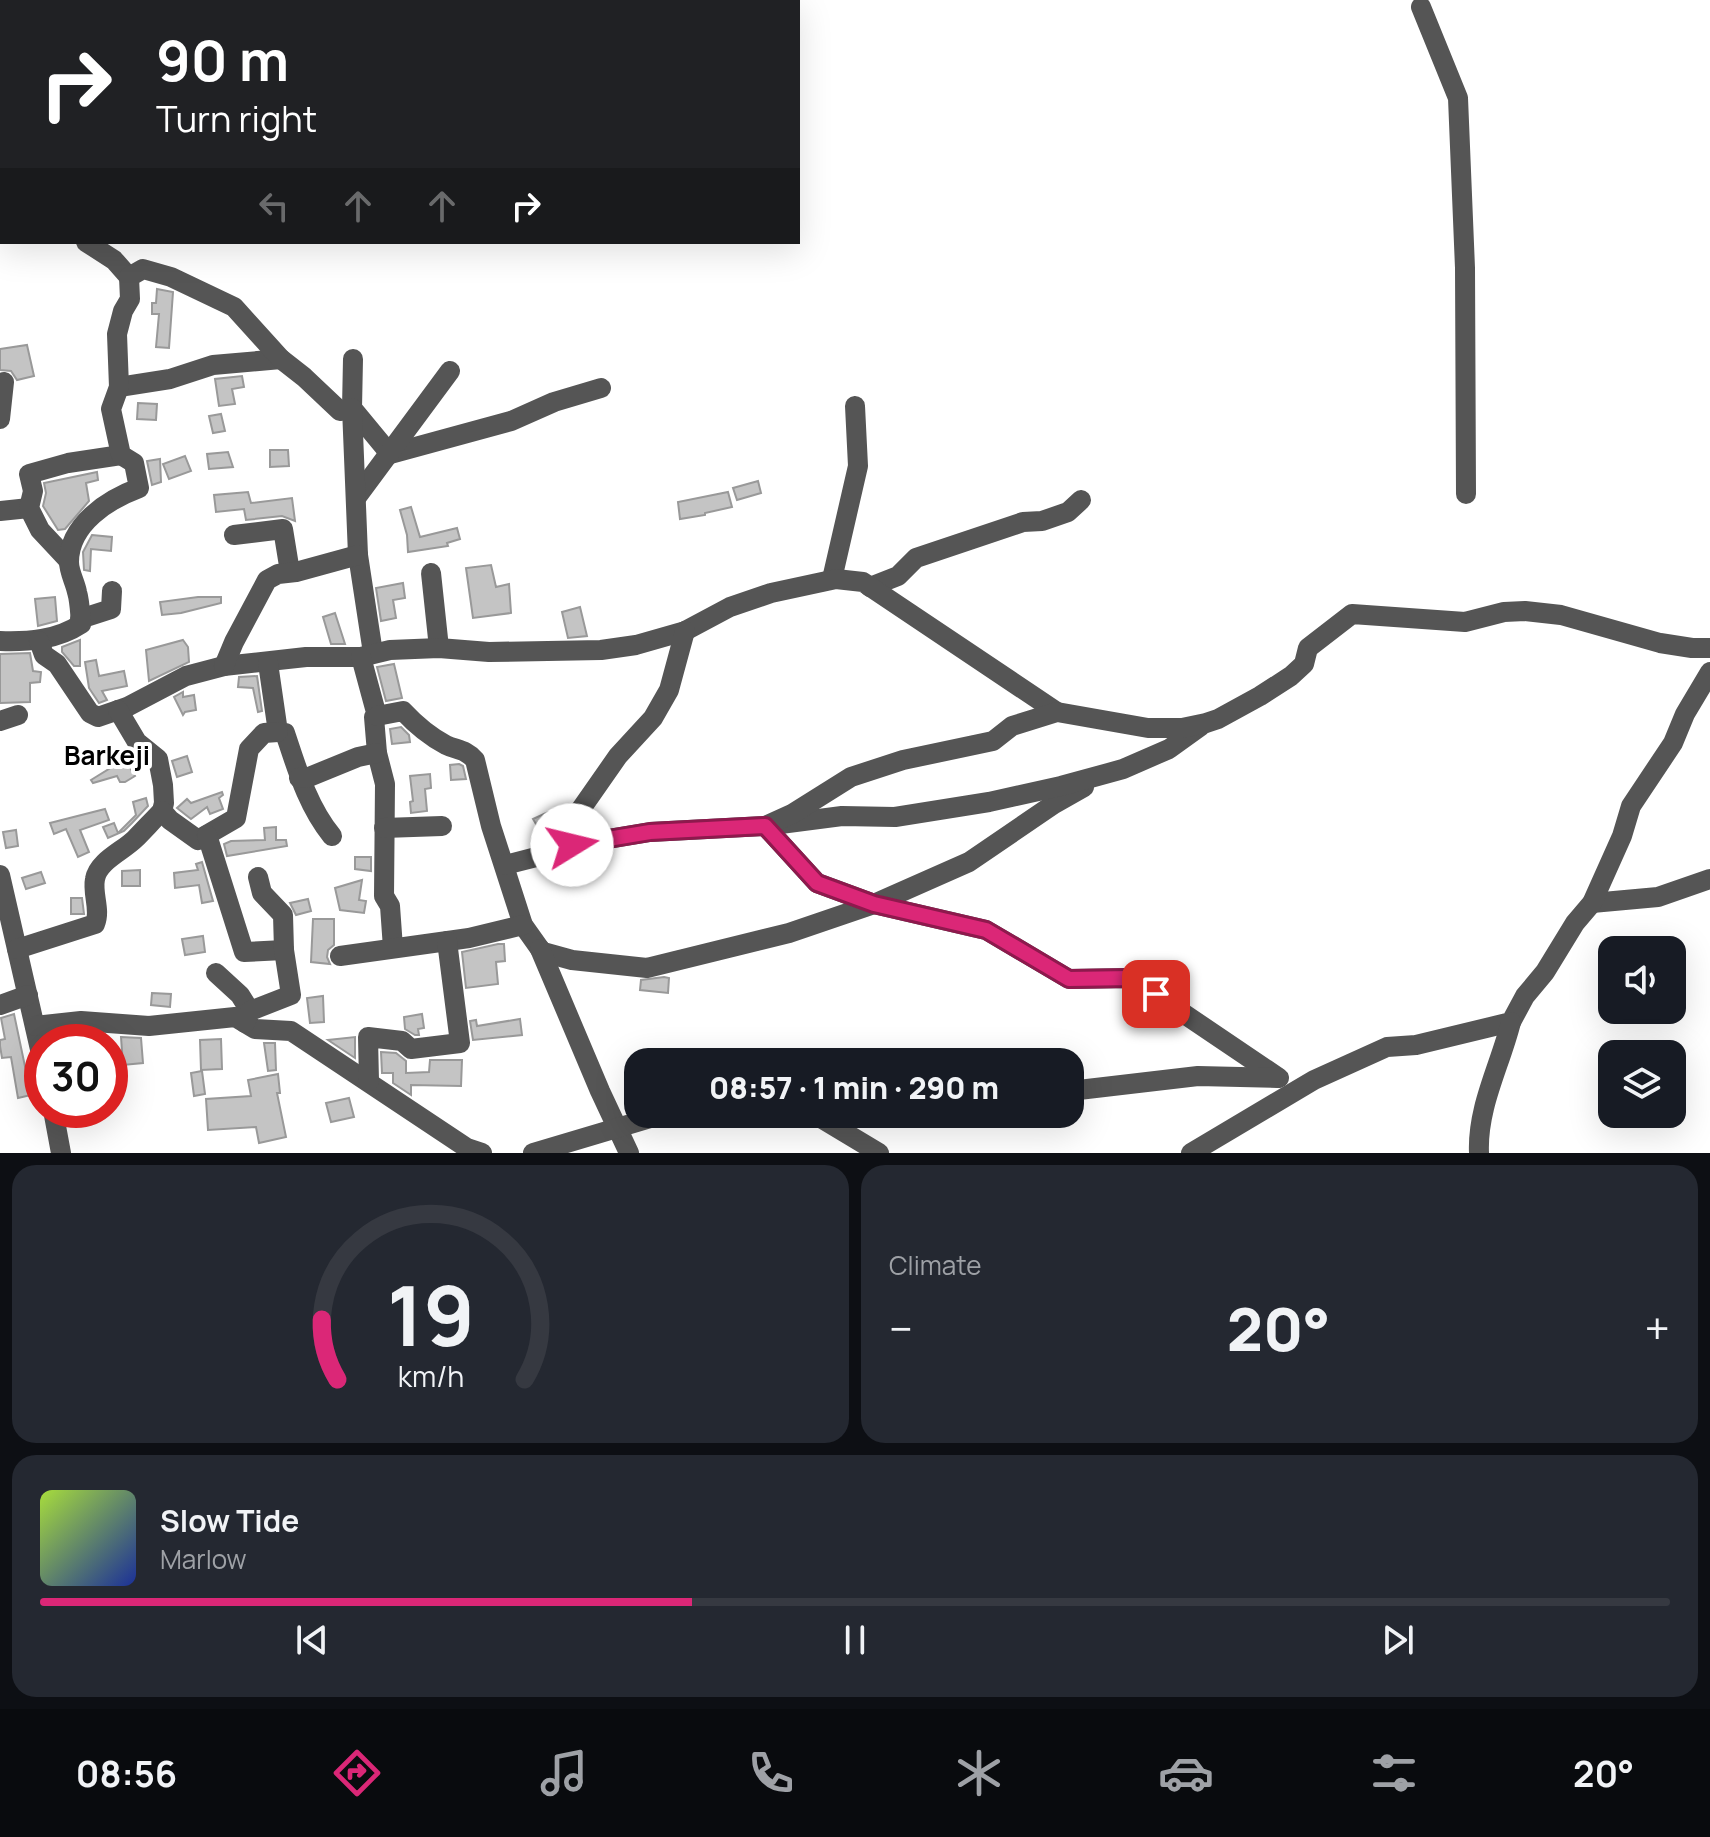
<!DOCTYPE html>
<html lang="en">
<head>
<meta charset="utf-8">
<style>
	body { margin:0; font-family:Manrope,sans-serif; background:#242831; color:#f1f3f6; height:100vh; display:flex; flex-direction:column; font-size:30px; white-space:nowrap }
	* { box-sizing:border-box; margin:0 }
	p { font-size:26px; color:#9ea1a6 }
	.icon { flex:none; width:44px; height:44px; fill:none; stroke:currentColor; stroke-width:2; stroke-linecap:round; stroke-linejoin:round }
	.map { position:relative; height:1153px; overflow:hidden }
	.panel { display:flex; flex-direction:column; gap:12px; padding:12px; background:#0d0f14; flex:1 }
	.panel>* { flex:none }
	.hud { position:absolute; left:0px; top:0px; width:800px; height:244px; box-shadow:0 8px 32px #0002; background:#202124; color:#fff; overflow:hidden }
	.tools { position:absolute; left:1598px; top:936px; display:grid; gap:16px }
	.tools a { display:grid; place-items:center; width:88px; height:88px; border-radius:16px; background:#171b24; box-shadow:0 8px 32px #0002; font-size:40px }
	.speed { position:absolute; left:24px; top:1024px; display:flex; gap:16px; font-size:40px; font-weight:700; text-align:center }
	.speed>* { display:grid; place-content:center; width:104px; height:104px; border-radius:50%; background:#171b24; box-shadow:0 8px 32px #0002; line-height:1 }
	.speed .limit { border:12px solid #d22; background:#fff; color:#111 }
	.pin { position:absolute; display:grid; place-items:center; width:68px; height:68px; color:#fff; margin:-34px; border-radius:16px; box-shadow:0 4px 12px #0006 }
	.me { position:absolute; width:88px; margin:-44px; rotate:81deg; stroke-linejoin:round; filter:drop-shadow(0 0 6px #0008) }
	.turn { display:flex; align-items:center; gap:28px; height:168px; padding:0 24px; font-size:36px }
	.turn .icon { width:104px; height:104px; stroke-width:2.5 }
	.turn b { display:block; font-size:56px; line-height:68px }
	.lanes { display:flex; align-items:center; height:76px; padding:0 24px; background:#0003; justify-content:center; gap:40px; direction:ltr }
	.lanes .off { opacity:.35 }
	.big { font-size:60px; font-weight:800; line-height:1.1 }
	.panel .tile { flex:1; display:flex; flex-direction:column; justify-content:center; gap:12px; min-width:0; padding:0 28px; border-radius:24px; background:#242831 }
	.panel .dial { align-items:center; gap:0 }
	.dial svg { height:208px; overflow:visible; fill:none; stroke:#363941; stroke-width:7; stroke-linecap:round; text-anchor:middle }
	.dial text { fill:#f1f3f6; stroke:none }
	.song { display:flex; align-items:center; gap:24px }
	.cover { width:96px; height:96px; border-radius:12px; background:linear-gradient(135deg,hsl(80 70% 55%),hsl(230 70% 35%)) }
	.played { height:8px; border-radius:4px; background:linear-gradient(90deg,#db2777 40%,#363941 40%) }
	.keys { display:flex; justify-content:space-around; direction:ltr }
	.heat { display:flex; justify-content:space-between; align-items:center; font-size:44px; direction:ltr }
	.panel .tiles { flex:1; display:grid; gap:12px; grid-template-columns:1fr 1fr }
	.tile:last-child { grid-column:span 2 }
	.trip { position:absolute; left:624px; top:1048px; width:460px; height:80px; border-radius:24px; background:#171b24; box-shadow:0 8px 32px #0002; font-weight:800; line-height:80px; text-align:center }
	.tab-bar { display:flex; height:128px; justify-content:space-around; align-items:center; background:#090b0e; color:#9ea1a6 }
	.tab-bar .icon { width:56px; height:56px }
	.tab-bar .on { color:#db2777 }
	.tab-bar b { font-size:36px; color:#f1f3f6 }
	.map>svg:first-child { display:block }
</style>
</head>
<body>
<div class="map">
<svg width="1710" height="1153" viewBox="0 0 1710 1153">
	<rect width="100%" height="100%" fill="#fff"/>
	<g fill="#c4c4c4" stroke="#999" stroke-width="2">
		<path d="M157 289 173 292 169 348 156 347 159 314H152V303H156Z"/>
		<path d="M27 345 34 376 17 380 11 371 0 370V349Z"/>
		<path d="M242 376 244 387 232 389 235 404 219 406 215 379Z"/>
		<path d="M138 403 157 404 156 420 137 419Z"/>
		<path d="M221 414 225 431 213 433 209 416Z"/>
		<path d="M270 450H288L289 466 270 467Z"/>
		<path d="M228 452 233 467 209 469 207 454Z"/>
		<path d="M185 456 191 471 169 479 163 464Z"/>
		<path d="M160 459 161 482 152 485 147 461Z"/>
		<path d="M97 472 98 480 86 483 89 501 65 529 58 530 43 506 46 493 44 483Z"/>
		<path d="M758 481 761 493 737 500 733 488Z"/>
		<path d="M248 492 251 503 292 498 295 521 282 516 246 520 244 509 216 512 214 495Z"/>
		<path d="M728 492 732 507 705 513V515L680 519 678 502Z"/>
		<path d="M411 507 420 537 457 528 460 539 447 543 448 546 408 552 407 535 400 510Z"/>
		<path d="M92 535 112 537 111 551 91 549 90 571 84 570 83 552Z"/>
		<path d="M491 565 496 587 509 584 511 613 473 618 466 568Z"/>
		<path d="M403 583 405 598 393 600 396 618 381 621 376 588Z"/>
		<path d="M55 597 57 621 38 626 35 599Z"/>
		<path d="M198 597H221V603L181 613 162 615 160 602Z"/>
		<path d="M580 607 587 636 568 638 562 612Z"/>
		<path d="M335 613 345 644H331L323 617Z"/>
		<path d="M80 640V666H74L62 652V647Z"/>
		<path d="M183 640 188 647 189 662 149 681 146 650Z"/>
		<path d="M30 653 33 671 41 672 40 682 30 683V702L0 703V654Z"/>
		<path d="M96 660 99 676 124 671 127 686 102 691 107 700 99 703 89 688 85 662Z"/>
		<path d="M394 664 402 698 386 701 377 667Z"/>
		<path d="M257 676 262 711 258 712 253 688 238 687 239 677Z"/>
		<path d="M183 692V697L194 695 196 710 185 712 183 715 174 697Z"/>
		<path d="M401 727 409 735 410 742 392 744 390 729Z"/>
		<path d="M187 756 192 772 177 777 172 761Z"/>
		<path d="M125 759 135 776 125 782H120L117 776 93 783 91 780Z"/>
		<path d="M459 764 463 766 466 779 451 780 450 765Z"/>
		<path d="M430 774 431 788 425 789 427 811 411 813 410 802 413 801 410 776Z"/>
		<path d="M222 792 223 795 219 798 223 809 210 814 207 807 191 819 177 808 187 799 191 803Z"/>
		<path d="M146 798 148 806 132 823 124 831 108 838 103 827 114 823 118 833 136 815 133 802Z"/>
		<path d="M105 809 109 820 80 830 89 852 78 857 66 829 54 834 50 823Z"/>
		<path d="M548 812 557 837 546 841 533 819Z"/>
		<path d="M276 827V840H286L287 846 227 856 224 844 231 841 265 840 264 828Z"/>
		<path d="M16 830 18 846 6 848 3 832Z"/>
		<path d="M355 857H371V871L355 869Z"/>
		<path d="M202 862 213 901 202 903 199 885 175 888 174 873 198 870 196 864Z"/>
		<path d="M140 870V886H122V871Z"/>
		<path d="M41 872 45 883 26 889 22 878Z"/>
		<path d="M362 880 359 900 366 901 364 913 340 910 335 888Z"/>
		<path d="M71 898H82L84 914H71Z"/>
		<path d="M308 899 311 911 296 915 290 903Z"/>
		<path d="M313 919H334V945L328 950 327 957 330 964 311 962Z"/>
		<path d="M203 936 205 952 185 955 182 939Z"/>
		<path d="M498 944H504L505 961 496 962 498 984 466 988 462 952Z"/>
		<path d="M664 977 669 978 668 993 640 990 641 980Z"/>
		<path d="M152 993 171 994 170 1007 151 1005Z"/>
		<path d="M323 996 324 1022 310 1023 307 998Z"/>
		<path d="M14 1014 31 1095 18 1098 11 1057 2 1058 0 1046V1040L5 1039 1 1018Z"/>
		<path d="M422 1014 424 1028 418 1029 419 1035H415L405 1029 404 1017Z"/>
		<path d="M520 1019 522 1035 473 1040 470 1021 476 1020 477 1026Z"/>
		<path d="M121 1037 141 1038 143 1063 123 1065Z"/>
		<path d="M355 1037V1058L328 1040Z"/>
		<path d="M221 1039 222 1069 201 1070 200 1040Z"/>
		<path d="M264 1043H275L276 1070 268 1071Z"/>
		<path d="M381 1052 396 1053 406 1061V1073L429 1072 430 1060H462L461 1086 411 1085V1095L393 1083V1073H382Z"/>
		<path d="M202 1071 205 1094 194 1096 191 1073Z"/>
		<path d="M278 1074 280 1093H277L286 1137 259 1143 256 1127 208 1130 206 1099 251 1096 248 1080Z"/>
		<path d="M349 1098 354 1117 331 1122 326 1103Z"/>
	</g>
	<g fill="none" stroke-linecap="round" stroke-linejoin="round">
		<g stroke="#555" stroke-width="20">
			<path d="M83 2 85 0"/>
			<path d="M1421 7 1458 98 1465 268 1466 494"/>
			<path d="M0 90 2 87"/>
			<path d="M0 160 2 162"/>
			<path d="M86 242 114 260 129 277"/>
			<path d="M353 359 352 408 390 454 511 421 554 402 601 388"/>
			<path d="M119 387 170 379 213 365 281 359"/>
			<path d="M0 419 4 382"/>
			<path d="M356 498 450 371"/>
			<path d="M0 511 29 508"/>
			<path d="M234 535 283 529 290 572"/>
			<path d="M69 561 40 530 29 508 33 491 29 474 68 463 121 455"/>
			<path d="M431 573 439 648"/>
			<path d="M832 579 858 466 855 406"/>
			<path d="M870 587 898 576 916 558 1023 522 1042 521 1068 512 1081 500"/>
			<path d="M80 619 111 609 112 591"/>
			<path d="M0 641C28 642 57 640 81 624 80 613 80 602 77 592 75 582 69 572 69 562 69 524 109 499 139 488L134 463 121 455 111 409 119 387 117 334 123 311 130 299 129 277 143 269 171 277 234 307 281 359 304 377 340 411 352 408 358 555 373 653"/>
			<path d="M39 641 44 655 57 664 90 713 98 717 127 707 186 676 224 666 306 657H361L390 650 439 648 489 652 601 650 636 645 685 631 730 607 771 593 836 579 863 582 1057 712"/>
			<path d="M361 657 377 716 374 717 377 753 385 784 384 896 390 906 393 948"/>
			<path d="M268 663 278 732 285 733C297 769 308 807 332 836"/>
			<path d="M224 666 234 642 267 580 278 574 296 572 358 555"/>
			<path d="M118 710 137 742 158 759 163 785 164 803 162 811 170 820 198 840 236 818 249 749 264 733 278 732"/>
			<path d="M377 716 403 711C416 725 429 736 446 745 457 750 467 750 475 760L491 826 523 925 540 949 543 952 572 960 647 968 789 933 874 904 969 862 1054 804 1084 787"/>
			<path d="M0 721 18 715"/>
			<path d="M1201 726 1169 749 1123 769 1061 786 989 802 895 817 842 816 765 826 817 883 874 904 986 930 1069 979 1131 978 1279 1078"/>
			<path d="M299 778 309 777 358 757 377 753"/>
			<path d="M384 828 442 826"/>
			<path d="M207 835 244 952 284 950"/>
			<path d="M572 845 569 830 574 819 618 756 653 718 669 690 685 631"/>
			<path d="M505 865 552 853 572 845 650 832 765 826 792 814 851 777 903 760 993 741 1012 726 1057 712 1148 728H1182L1206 723 1218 719 1260 696 1291 676 1304 664 1308 648 1352 614 1465 622 1504 612 1525 611 1561 615 1660 643 1692 648H1710"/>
			<path d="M0 875 42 1058"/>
			<path d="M1592 903 1658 897 1710 879"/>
			<path d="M17 949 95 924C101 910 92 894 95 879 98 861 123 851 135 839 144 830 153 820 162 811"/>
			<path d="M540 949 600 1091 629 1153"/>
			<path d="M340 956 469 938 523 925"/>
			<path d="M216 973 240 995 250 1011"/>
			<path d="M0 1005 28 995"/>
			<path d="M245 1023 255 1029 291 1031 467 1148 482 1153"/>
			<path d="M35 1026 81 1021 149 1026 235 1017 245 1023 250 1011 291 995 284 950 283 915 262 893 258 877"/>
			<path d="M369 1081 368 1037 402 1041 411 1049 460 1043 447 941"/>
			<path d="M1070 1091 1198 1076 1278 1078"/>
			<path d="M53 1110 61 1153"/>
			<path d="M814 1114 879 1153"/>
			<path d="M533 1153 664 1114"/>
			<path d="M1191 1153 1314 1080 1387 1047 1416 1045 1511 1022 1525 996 1545 972 1575 923 1592 903 1622 836 1631 806 1673 743 1685 714 1710 672"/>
			<path d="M1479 1153C1477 1107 1500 1066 1511 1022"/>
		</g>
	</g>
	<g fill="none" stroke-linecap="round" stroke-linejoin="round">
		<defs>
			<path id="route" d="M572 845 650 832 765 826 817 883 874 904 986 930 1069 979 1131 978 1156 994"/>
		</defs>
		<use href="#route" stroke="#8e194d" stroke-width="20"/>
		<use href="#route" stroke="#db2777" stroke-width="14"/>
	</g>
	<g text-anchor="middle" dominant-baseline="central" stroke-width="8" stroke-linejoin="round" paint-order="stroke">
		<g font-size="26" font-weight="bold" fill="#000" stroke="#fff">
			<text x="107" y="755">Barkeji</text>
		</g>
	</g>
</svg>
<div class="tools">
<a><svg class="icon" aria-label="sound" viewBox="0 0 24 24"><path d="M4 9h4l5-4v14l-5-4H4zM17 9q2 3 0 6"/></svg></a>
<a><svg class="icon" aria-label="layers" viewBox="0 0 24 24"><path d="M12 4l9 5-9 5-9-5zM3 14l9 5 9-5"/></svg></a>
</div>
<div class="speed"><div class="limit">30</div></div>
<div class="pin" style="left:1156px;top:994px;background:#d93025"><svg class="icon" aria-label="arrive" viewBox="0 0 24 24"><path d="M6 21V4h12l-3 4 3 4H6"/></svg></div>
<svg class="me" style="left:572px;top:845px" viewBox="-20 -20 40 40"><circle r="19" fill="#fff"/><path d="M0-13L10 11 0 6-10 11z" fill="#db2777"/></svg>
<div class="trip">08:57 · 1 min · 290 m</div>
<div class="hud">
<div class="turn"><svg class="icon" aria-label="right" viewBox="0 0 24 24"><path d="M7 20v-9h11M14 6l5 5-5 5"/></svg><div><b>90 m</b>Turn right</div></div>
<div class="lanes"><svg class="icon off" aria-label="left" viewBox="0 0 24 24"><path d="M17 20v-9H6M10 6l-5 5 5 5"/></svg><svg class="icon off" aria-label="ahead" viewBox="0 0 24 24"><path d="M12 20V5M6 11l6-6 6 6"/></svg><svg class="icon off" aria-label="ahead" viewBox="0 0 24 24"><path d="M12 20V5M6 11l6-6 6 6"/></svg><svg class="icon" aria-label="right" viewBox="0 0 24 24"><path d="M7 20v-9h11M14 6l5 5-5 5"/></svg></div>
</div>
</div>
<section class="panel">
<div class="tiles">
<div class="tile dial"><svg viewBox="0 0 100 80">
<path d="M14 69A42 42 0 1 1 86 69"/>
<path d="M14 69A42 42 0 0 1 8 46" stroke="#db2777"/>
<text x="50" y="56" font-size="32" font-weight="700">19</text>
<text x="50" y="72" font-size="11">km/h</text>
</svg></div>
<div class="tile"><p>Climate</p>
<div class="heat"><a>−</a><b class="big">20°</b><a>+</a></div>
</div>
<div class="tile">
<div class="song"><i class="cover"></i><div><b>Slow Tide</b><p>Marlow</p></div></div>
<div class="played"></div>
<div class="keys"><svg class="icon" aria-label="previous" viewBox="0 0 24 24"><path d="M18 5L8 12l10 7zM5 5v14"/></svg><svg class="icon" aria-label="pause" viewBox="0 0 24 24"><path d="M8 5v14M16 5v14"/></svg><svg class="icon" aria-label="next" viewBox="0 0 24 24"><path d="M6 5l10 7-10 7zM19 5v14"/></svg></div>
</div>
</div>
</section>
<nav class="tab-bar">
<b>08:56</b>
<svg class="icon on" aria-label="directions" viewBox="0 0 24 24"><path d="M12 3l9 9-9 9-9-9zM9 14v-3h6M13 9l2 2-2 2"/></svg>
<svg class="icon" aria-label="music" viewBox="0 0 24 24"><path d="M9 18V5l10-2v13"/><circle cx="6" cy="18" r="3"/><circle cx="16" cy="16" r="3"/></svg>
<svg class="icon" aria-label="phone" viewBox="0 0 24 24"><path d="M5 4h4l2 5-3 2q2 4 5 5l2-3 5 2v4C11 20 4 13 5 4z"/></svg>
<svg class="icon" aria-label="climate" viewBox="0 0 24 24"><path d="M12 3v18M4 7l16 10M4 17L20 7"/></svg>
<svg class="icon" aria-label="car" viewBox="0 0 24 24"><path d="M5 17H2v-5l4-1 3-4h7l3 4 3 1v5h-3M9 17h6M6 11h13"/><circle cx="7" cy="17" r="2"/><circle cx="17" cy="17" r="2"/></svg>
<svg class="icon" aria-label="filters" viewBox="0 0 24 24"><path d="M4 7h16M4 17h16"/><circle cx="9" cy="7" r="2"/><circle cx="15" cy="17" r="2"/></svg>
<b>20°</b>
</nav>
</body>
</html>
